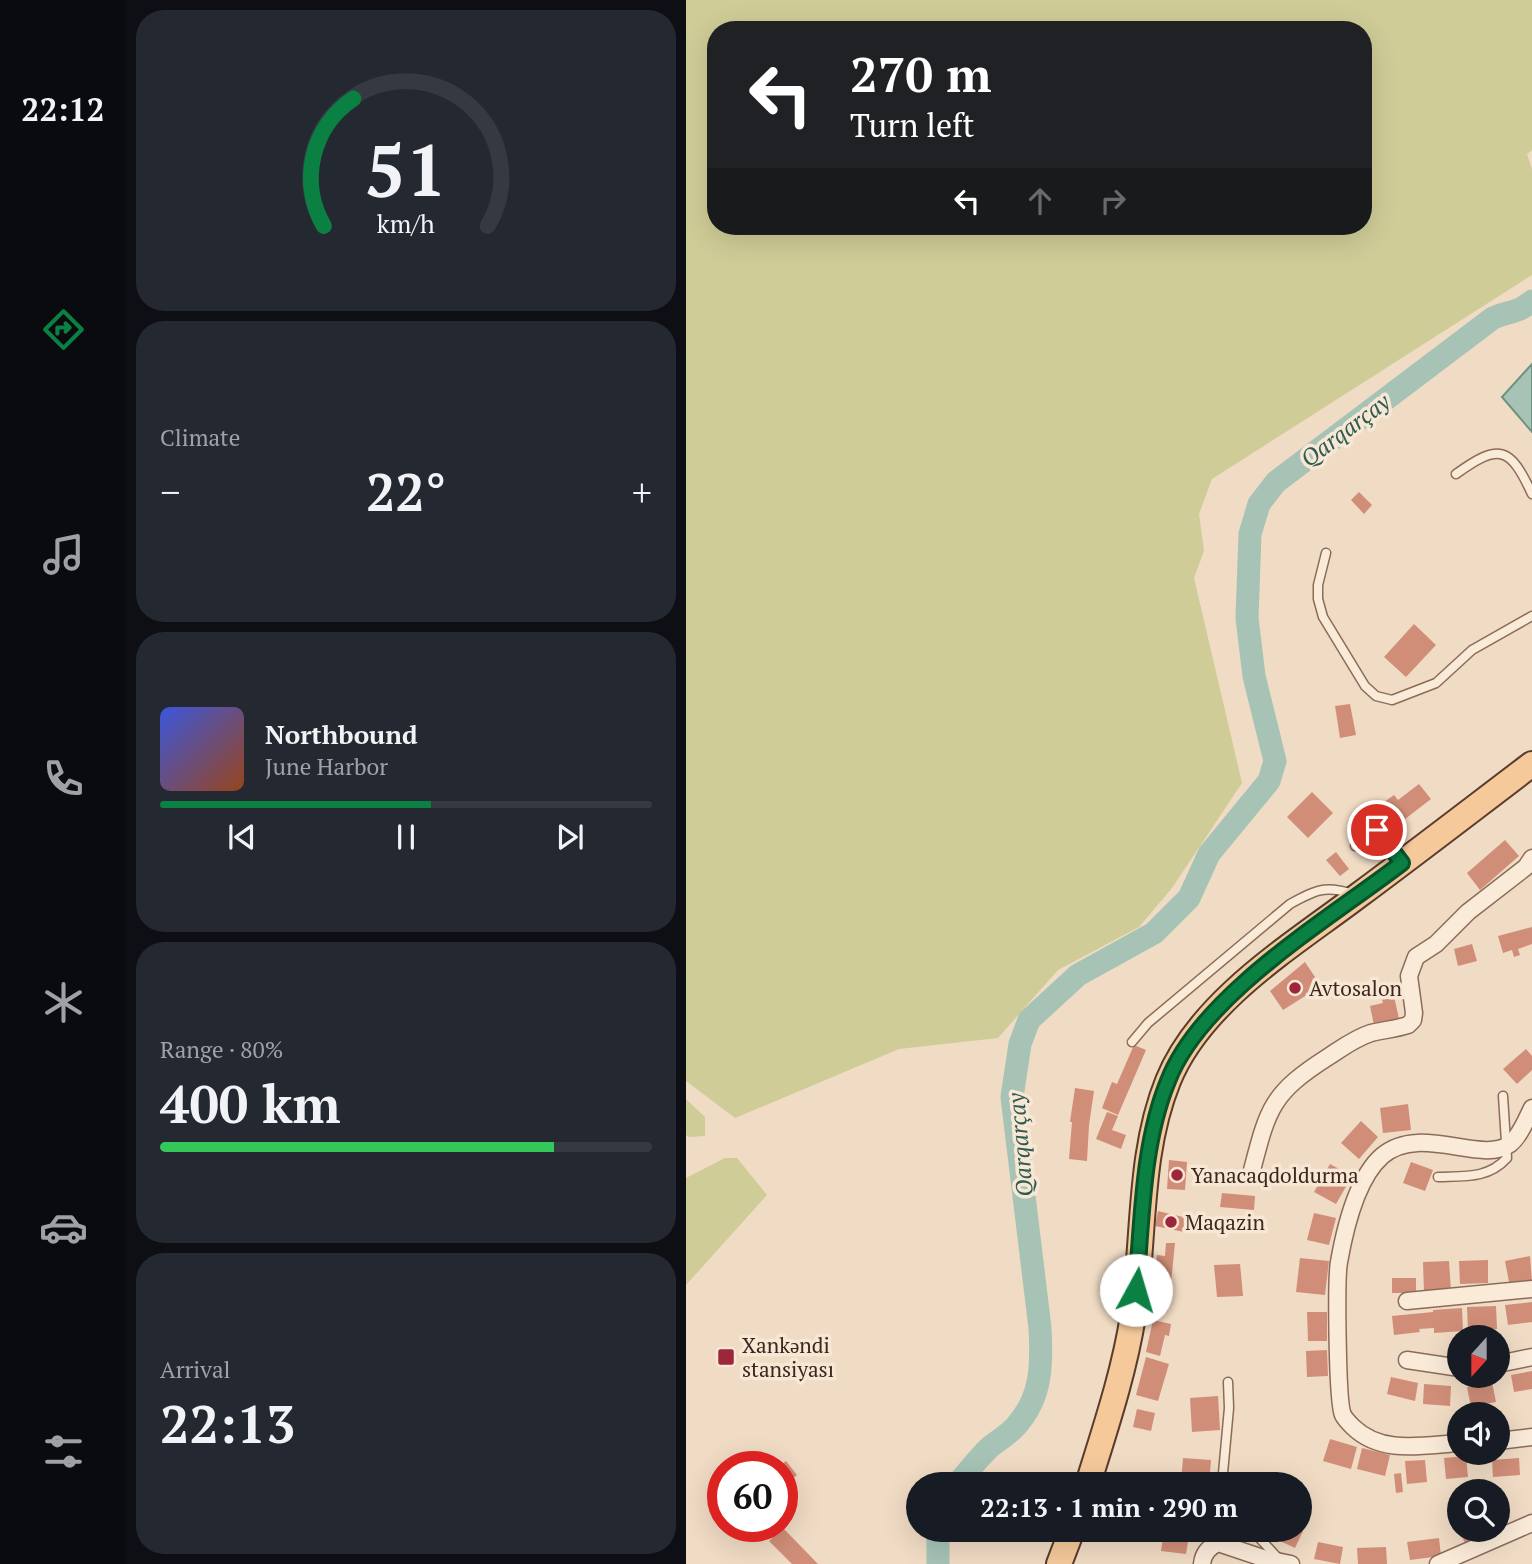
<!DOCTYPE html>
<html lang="en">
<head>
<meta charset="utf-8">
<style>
	body { margin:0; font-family:"PT Serif",serif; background:#242831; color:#f1f3f6; height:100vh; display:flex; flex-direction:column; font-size:26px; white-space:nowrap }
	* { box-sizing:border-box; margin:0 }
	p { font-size:23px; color:#9ea1a6 }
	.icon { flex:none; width:38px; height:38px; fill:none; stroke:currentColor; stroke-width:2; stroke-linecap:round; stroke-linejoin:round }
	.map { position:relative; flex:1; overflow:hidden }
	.sheet { display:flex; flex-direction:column; gap:10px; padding:10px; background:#0d0f14; width:560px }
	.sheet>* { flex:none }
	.hud { position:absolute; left:21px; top:21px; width:665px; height:214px; border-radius:28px; box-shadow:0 7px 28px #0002; background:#202124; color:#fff; overflow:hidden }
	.needle { width:46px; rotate:201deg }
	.controls { position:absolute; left:761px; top:1325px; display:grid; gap:14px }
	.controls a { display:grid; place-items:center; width:63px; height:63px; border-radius:50%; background:#171b24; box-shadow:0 7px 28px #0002; font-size:35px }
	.speed { position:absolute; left:21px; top:1451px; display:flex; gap:14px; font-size:35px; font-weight:700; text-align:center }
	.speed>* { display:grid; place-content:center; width:91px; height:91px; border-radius:50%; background:#171b24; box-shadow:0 7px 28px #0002; line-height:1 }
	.speed .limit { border:10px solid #d22; background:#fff; color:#111 }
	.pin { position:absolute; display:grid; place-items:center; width:60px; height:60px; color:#fff; margin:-30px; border:4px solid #fff; border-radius:50%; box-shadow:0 2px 7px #0007 }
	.me { position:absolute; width:77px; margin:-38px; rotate:6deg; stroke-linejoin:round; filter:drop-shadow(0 0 5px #0008) }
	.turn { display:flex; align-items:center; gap:24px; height:147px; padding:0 28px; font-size:32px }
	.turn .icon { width:91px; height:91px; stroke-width:2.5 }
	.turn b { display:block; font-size:49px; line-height:60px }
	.lanes { display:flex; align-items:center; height:66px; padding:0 28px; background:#0003; justify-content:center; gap:35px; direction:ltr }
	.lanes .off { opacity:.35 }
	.big { font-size:52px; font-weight:800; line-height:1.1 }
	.sheet .tile { flex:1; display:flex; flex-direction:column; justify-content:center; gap:10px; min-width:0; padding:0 24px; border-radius:28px; background:#242831 }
	.sheet .dial { align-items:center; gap:0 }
	.dial svg { height:182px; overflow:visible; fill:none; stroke:#363941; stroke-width:7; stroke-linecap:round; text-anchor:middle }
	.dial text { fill:#f1f3f6; stroke:none }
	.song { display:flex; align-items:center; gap:21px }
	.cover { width:84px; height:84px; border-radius:10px; background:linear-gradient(135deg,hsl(230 70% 55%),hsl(20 70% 35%)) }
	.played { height:7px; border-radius:4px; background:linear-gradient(90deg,#0b8043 55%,#363941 55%) }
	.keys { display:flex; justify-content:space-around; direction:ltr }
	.heat { display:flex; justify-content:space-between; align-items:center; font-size:38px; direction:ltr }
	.charge { height:10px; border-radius:5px; background:linear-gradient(90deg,#34c759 80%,#363941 0) }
	.trip { position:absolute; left:220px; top:1472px; width:406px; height:70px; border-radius:35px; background:#171b24; box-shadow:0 7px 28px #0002; font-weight:800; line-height:70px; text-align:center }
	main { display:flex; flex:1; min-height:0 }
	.dock { display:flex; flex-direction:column; width:126px; justify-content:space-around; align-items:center; background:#090b0e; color:#9ea1a6 }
	.dock .icon { width:49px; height:49px }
	.dock .selected { color:#0b8043 }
	.dock b { font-size:32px; color:#f1f3f6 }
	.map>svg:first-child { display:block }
</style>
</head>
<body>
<main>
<nav class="dock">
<b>22:12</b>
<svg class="icon selected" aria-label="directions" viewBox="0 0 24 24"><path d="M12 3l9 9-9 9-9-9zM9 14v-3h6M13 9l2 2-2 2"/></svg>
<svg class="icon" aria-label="music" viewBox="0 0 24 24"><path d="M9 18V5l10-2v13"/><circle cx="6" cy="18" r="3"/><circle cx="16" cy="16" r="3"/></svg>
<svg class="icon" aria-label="phone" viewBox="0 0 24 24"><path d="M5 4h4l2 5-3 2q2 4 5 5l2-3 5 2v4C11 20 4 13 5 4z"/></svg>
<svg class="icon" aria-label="climate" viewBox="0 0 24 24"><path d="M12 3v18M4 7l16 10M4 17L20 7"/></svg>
<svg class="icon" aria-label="car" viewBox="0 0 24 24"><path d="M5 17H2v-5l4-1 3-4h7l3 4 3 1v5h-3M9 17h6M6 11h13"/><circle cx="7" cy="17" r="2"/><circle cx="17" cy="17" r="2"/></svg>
<svg class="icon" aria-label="filters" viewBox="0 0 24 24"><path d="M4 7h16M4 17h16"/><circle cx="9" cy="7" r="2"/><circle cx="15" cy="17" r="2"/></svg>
</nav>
<section class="sheet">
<div class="tile dial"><svg viewBox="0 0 100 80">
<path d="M14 69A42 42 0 1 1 86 69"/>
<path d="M14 69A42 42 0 0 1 27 13" stroke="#0b8043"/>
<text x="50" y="56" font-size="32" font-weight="700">51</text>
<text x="50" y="72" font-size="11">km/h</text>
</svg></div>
<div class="tile"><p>Climate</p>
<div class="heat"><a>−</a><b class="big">22°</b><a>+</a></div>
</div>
<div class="tile">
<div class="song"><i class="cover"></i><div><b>Northbound</b><p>June Harbor</p></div></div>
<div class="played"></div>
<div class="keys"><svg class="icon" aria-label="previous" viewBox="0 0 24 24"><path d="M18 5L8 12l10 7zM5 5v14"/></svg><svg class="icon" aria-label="pause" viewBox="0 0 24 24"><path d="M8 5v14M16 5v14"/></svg><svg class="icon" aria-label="next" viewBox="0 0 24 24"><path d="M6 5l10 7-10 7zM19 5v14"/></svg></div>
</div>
<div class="tile"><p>Range · 80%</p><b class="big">400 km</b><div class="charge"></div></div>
<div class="tile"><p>Arrival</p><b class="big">22:13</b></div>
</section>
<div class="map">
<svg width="846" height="1564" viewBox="0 0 846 1564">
	<rect width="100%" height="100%" fill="#f0dbc4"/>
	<g fill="#cfcc97" fill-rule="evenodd">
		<path d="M0 0H846V150L841 154 846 169V275L526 479 513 514 518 551 508 578 556 783 486 888 453 927 372 970 312 1038 213 1049 49 1118 0 1081ZM30 30H677V226H30Z"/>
		<path d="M0 1099 19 1117V1136L3 1137 0 1135Z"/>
		<path d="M39 1158H51L81 1195 0 1285V1178Z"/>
	</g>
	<path fill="#a6c3b6" stroke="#6c9282" stroke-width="2" d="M846 364V432L816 397Z"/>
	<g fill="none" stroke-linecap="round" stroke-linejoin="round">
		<g stroke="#a6c3b6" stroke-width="23">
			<path d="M271 1484C282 1472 292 1458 304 1447 313 1440 323 1434 330 1426 356 1397 356 1365 354 1328L326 1097 334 1044 343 1020 392 975 468 933 503 898 523 854 583 781 589 761 568 676 561 618 564 534 573 504 590 482 807 318C825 310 828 315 846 301"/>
			<path d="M252 1530V1564"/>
		</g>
	</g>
	<g fill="#d08e78">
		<path d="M673 492 686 505 678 514 665 500Z"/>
		<path d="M728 624 750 645 720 677 698 657Z"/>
		<path d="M664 704 670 735 654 738 649 706Z"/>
		<path d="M733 784 745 799 710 826 694 805 708 795 712 800Z"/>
		<path d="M626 792 647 813 622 838 601 817Z"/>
		<path d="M819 840 833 856 794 890 781 873Z"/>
		<path d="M650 852 663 869 654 876 640 860Z"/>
		<path d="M846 927V944L832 949 834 955 828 957 826 950 817 953 812 936Z"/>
		<path d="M786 944 791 961 772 966 768 949Z"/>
		<path d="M619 962 635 986 597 1010 584 991Z"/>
		<path d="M708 996 713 1019 688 1025 684 1006 697 1003 696 999Z"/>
		<path d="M448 1045 460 1050 432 1115 416 1108 426 1082 431 1084Z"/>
		<path d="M840 1049 846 1056V1070L831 1084 817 1069Z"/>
		<path d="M389 1088 408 1091 403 1125 401 1161 383 1159 386 1122H384Z"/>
		<path d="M722 1104 725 1130 697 1133 694 1108Z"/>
		<path d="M421 1112 432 1116 426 1130 440 1135 435 1149 410 1139Z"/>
		<path d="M675 1121 692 1137 673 1159 655 1143Z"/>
		<path d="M483 1160 501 1162 499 1190 481 1189Z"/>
		<path d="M725 1162 747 1170 739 1191 717 1183Z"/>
		<path d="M644 1164 666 1176 650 1204 628 1192Z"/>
		<path d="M536 1193 569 1196 568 1210 534 1207Z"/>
		<path d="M472 1211 501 1218 498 1232 469 1226Z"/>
		<path d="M628 1213 650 1218 643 1245 621 1240Z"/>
		<path d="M480 1243H489L484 1293 467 1291 471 1255 479 1256Z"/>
		<path d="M844 1256 846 1282 824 1287 819 1261Z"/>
		<path d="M614 1258 643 1261 639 1295 610 1292Z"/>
		<path d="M802 1260V1283L774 1284 773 1261Z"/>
		<path d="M763 1261 765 1291 738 1292 737 1262Z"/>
		<path d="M554 1264 557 1296 531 1297 528 1265Z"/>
		<rect x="706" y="1278" width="24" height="15"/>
		<path d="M846 1302V1322L822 1325 819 1305Z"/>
		<path d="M810 1306 811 1329 782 1330 781 1307Z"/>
		<path d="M776 1308 777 1331 748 1333V1328L733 1329 734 1332 708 1335 706 1316 747 1312V1310Z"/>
		<path d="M621 1312H641V1341H622Z"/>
		<path d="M467 1320 485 1324 483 1336 479 1335 474 1356 460 1352Z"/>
		<path d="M641 1350 642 1376 621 1377 620 1351Z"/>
		<path d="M460 1357 483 1364 472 1401 450 1395Z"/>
		<path d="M846 1371V1389L828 1392 825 1375Z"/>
		<path d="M705 1377 732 1383 729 1401 701 1394Z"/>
		<path d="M806 1382 810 1402 785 1407 781 1387Z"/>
		<path d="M738 1384 765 1386 764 1406 737 1404Z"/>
		<path d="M532 1396 534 1430 506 1432 504 1398Z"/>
		<path d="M451 1409 469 1413 465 1431 447 1427Z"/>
		<path d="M644 1439 671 1447 665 1469 637 1461Z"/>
		<path d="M676 1448 704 1455 699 1476 671 1469Z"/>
		<path d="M780 1456 782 1477 760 1479 758 1458Z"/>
		<path d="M497 1458 525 1460 523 1484 495 1482Z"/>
		<path d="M833 1458 834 1475 807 1477 806 1460Z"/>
		<path d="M739 1460 741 1482 721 1484 719 1461Z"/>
		<path d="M100 1461 111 1475 96 1487V1466H93Z"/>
		<path d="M715 1473 717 1492 710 1493 708 1474Z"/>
		<path d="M97 1528 132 1564H106L83 1541Z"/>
		<path d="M478 1530H504L500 1554 475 1551Z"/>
		<path d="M584 1530H613L617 1531 609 1548 581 1535Z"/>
		<path d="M773 1530H809L779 1543Z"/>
		<path d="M753 1538 755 1556 724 1560 721 1542Z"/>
		<path d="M632 1542 657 1547 654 1564 628 1559Z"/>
		<path d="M700 1547 701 1564H672L671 1548Z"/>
	</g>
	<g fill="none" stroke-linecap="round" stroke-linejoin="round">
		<defs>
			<g id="lane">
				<path d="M770 474C813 443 824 446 846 494"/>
				<path d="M640 553 632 585V599L637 617 679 686 690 696 706 700 750 683 786 650 846 616"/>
				<path d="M669 846 691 830 714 861"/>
				<path d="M446 1042 462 1023 604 904C629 890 639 885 667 894"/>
				<path d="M752 1177C778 1176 802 1179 821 1158L817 1096"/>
				<path d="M536 1484 543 1408 542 1382"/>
				<path d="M558 1484V1483"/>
				<path d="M566 1530 591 1557"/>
			</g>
			<g id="street">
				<path d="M565 1174C582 1109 584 1094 642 1057 656 1048 669 1038 685 1033 697 1030 710 1029 722 1025L727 1020 728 1013 723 976 730 957 750 944 782 912 840 867 846 858"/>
				<path d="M721 1301 846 1289"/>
				<path d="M721 1360 774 1368"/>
				<path d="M812 1364 846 1357"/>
				<path d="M812 1441 846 1437"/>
				<path d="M774 1443C737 1445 696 1455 667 1427 664 1424 659 1419 657 1415 651 1403 650 1278 653 1262 659 1228 671 1178 696 1156 734 1123 795 1165 824 1144 834 1136 840 1120 846 1108"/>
				<path d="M516 1564C517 1554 523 1547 532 1543L580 1559 605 1564"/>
				<path d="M752 1564 846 1523"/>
			</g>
			<g id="primary">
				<path d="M402 1484C419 1429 438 1373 447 1316 459 1238 452 1155 482 1081 514 1001 607 945 673 895 731 852 788 808 846 764"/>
				<path d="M373 1564 386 1530"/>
			</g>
		</defs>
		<use href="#lane" stroke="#8c6c59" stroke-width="11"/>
		<use href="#street" stroke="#8c6c59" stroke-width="19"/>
		<use href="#primary" stroke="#5a3b2e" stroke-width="28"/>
		<use href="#lane" stroke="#faead8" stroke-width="8"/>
		<use href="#street" stroke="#faead8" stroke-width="16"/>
		<use href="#primary" stroke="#f5c99a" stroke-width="24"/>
	</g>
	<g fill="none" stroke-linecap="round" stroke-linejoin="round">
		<defs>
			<path id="route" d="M450 1290C456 1222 456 1144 482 1081 515 995 643 919 716 863L691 830"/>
		</defs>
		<use href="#route" stroke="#07532c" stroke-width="18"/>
		<use href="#route" stroke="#0b8043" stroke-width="12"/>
	</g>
	<g fill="#9e263c" stroke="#f7e7d4" stroke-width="2.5">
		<circle cx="609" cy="988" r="7"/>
		<circle cx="491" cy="1175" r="7"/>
		<circle cx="485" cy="1222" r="7"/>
		<rect x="31" y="1348" width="18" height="18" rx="3.5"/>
	</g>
	<g text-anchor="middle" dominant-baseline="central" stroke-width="7" stroke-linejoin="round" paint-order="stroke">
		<g font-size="21" fill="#3b271e" stroke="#f7e7d4" text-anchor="start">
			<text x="623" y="988">Avtosalon</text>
			<text x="505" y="1175">Yanacaqdoldurma</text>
			<text x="499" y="1222">Maqazin</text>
			<text x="56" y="1345">Xankəndi<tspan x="56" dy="24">stansiyası</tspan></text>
		</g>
		<g font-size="23" font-style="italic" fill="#2d5c51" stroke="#f7e7d4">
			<text transform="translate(659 430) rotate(-37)">Qarqarçay</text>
			<text transform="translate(334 1145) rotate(-95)">Qarqarçay</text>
		</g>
	</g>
</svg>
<div class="controls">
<a><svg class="needle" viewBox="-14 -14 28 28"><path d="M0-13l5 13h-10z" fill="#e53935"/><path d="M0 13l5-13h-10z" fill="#9ea1a6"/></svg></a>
<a><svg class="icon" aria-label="sound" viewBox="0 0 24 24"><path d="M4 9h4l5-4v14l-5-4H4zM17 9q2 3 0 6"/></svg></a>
<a><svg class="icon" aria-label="search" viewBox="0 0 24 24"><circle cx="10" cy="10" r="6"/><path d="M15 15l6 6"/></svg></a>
</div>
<div class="speed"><div class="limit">60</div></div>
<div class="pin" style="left:691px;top:830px;background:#d93025"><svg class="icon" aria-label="arrive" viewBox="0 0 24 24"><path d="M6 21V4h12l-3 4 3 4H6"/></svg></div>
<svg class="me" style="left:450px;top:1290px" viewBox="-20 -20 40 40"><circle r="19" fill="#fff"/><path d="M0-13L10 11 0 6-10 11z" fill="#0b8043"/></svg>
<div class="trip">22:13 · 1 min · 290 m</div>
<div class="hud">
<div class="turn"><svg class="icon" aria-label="left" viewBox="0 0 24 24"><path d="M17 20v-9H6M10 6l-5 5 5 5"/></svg><div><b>270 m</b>Turn left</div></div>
<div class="lanes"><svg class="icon" aria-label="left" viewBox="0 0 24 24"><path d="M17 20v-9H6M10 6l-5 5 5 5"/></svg><svg class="icon off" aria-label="ahead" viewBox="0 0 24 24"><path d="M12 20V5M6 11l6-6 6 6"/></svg><svg class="icon off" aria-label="right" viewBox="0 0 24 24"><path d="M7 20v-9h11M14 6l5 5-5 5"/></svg></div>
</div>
</div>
</main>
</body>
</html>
